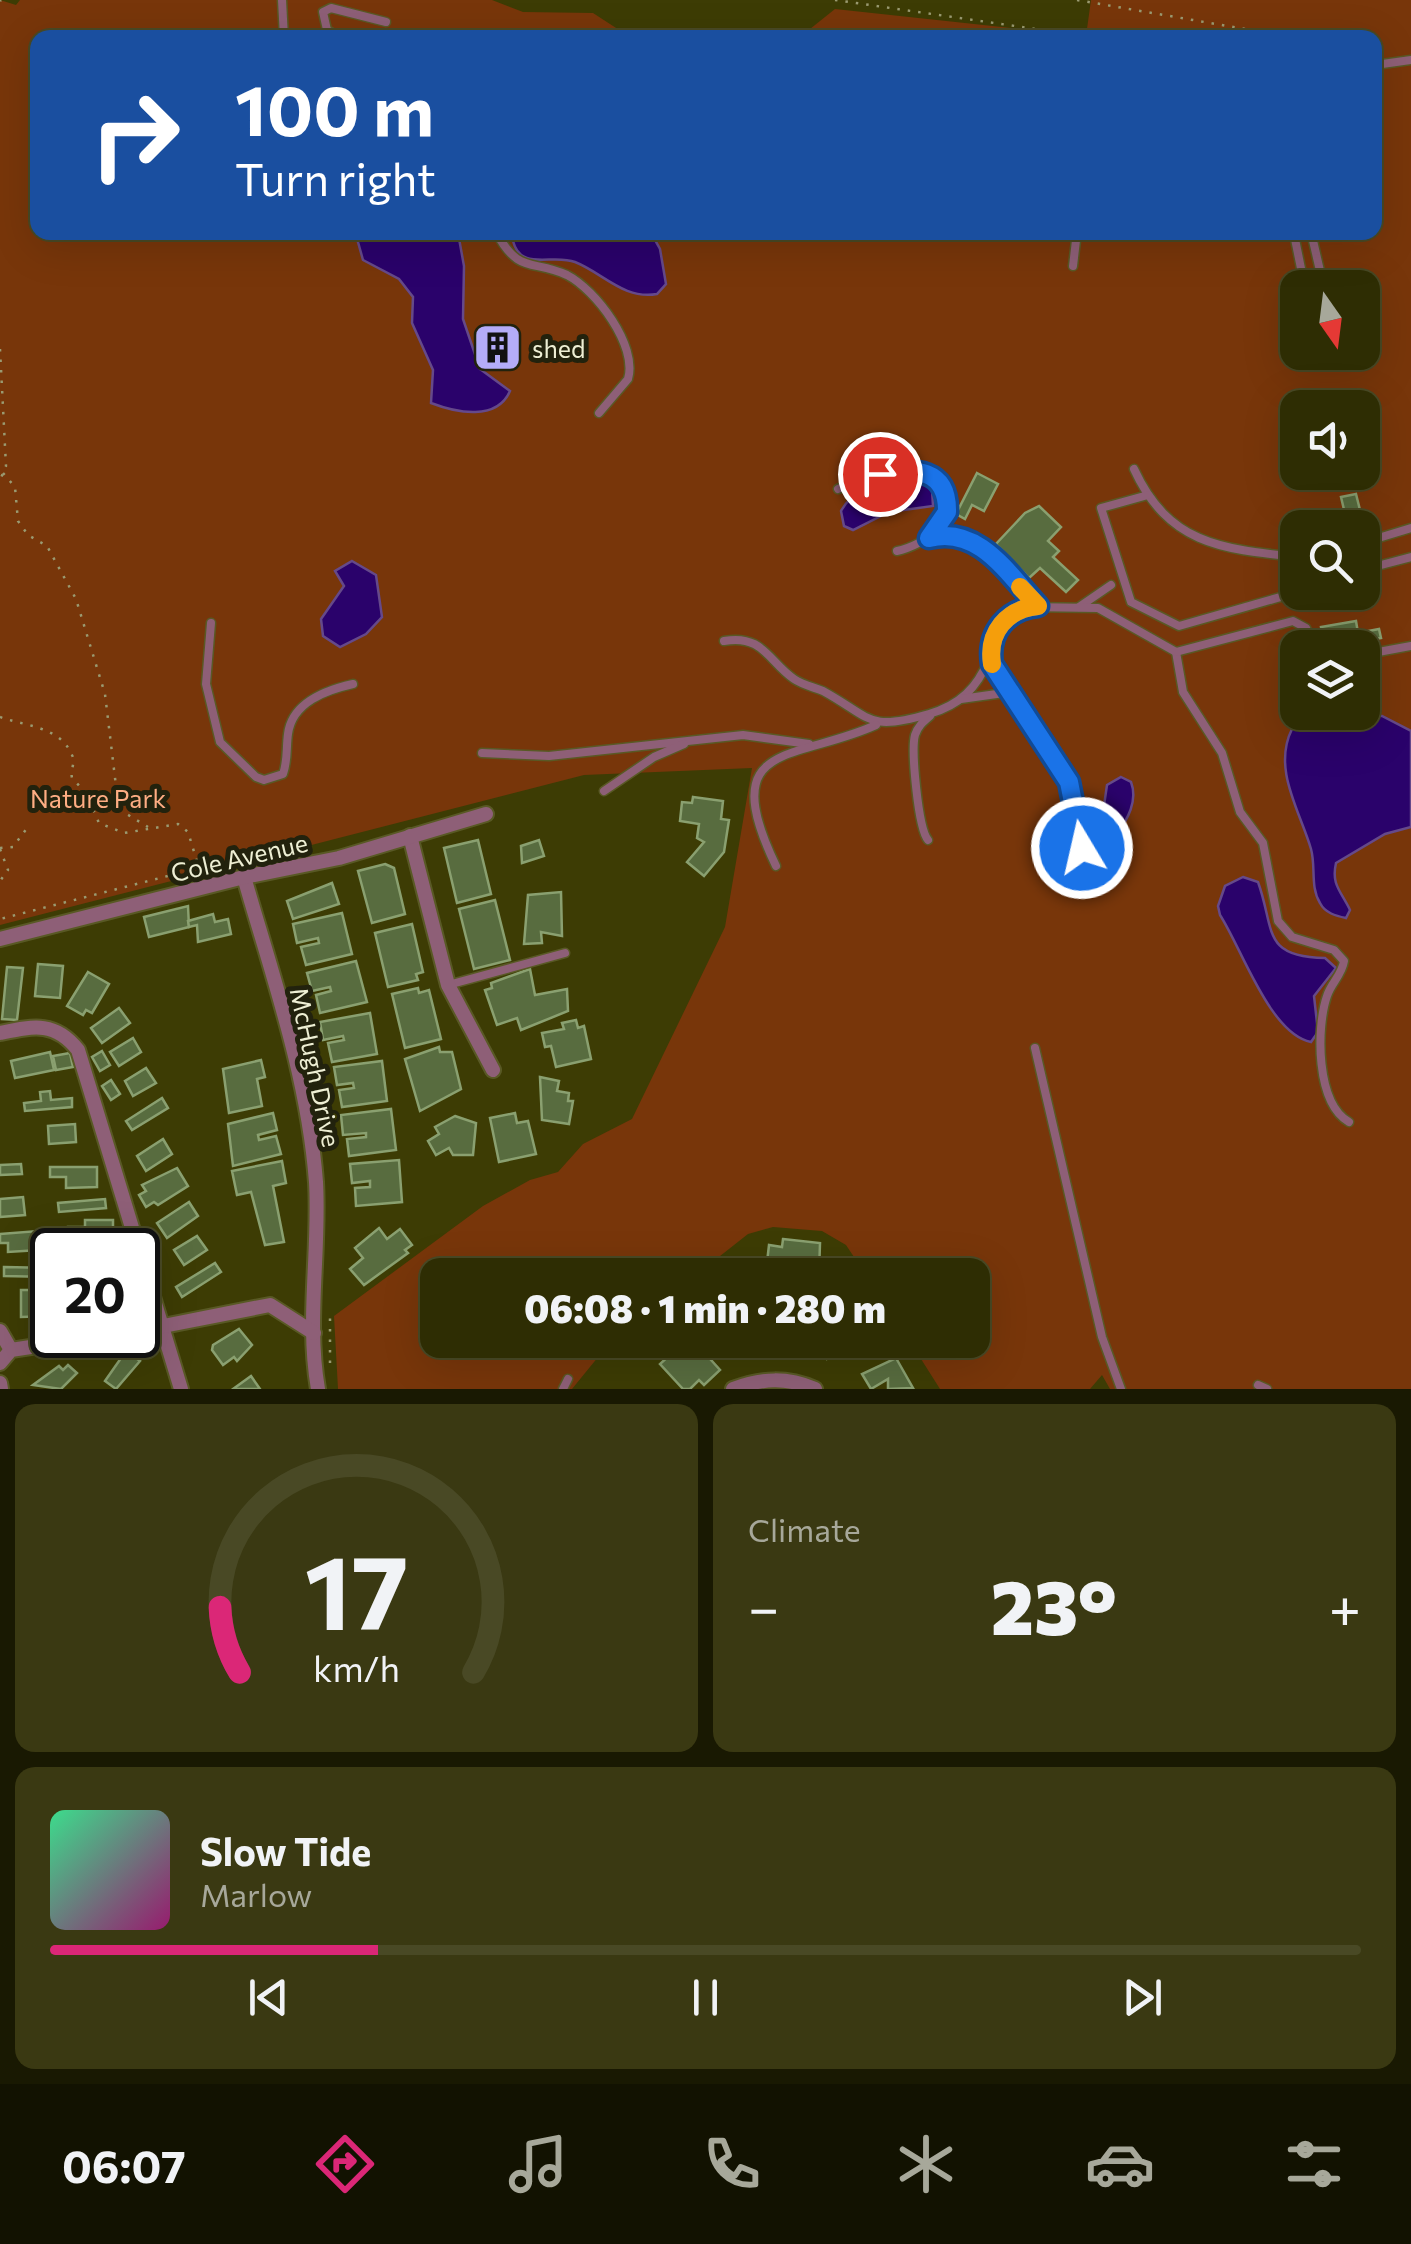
<!DOCTYPE html>
<html lang="en">
<head>
<meta charset="utf-8">
<style>
	body { margin:0; font-family:Commissioner,sans-serif; background:#3a3912; color:#f1f3f6; height:100vh; display:flex; flex-direction:column; font-size:38px; white-space:nowrap }
	* { box-sizing:border-box; margin:0 }
	p { font-size:32px; color:#a7a89a }
	.icon { flex:none; width:55px; height:55px; fill:none; stroke:currentColor; stroke-width:2; stroke-linecap:round; stroke-linejoin:round }
	.map { position:relative; height:1389px; overflow:hidden }
	.panel { display:flex; flex-direction:column; gap:15px; padding:15px; background:#191902; flex:1 }
	.panel>* { flex:none }
	.guide { position:absolute; left:30px; top:30px; width:1352px; height:210px; border-radius:20px; box-shadow:0 10px 40px #0002,0 0 0 2px #494925; background:#1a4fa0; color:#fff; overflow:hidden }
	.needle { width:65px; rotate:166deg }
	.buttons { position:absolute; left:1280px; top:270px; display:grid; gap:20px }
	.buttons a { display:grid; place-items:center; width:100px; height:100px; border-radius:20px; background:#2e2d03; box-shadow:0 10px 40px #0002,0 0 0 2px #494925; font-size:50px }
	.speed { position:absolute; left:30px; top:1228px; display:flex; gap:20px; font-size:50px; font-weight:700; text-align:center }
	.speed>* { display:grid; place-content:center; width:130px; height:130px; border-radius:50%; background:#2e2d03; box-shadow:0 10px 40px #0002,0 0 0 2px #494925; line-height:1 }
	.speed .limit { border:5px solid #111; border-radius:15px; background:#fff; color:#111 }
	.pin { position:absolute; display:grid; place-items:center; width:85px; height:85px; color:#fff; margin:-42px; border:5px solid #fff; border-radius:50%; box-shadow:0 2px 10px #0007 }
	.me { position:absolute; width:110px; margin:-55px; rotate:351deg; stroke-linejoin:round; filter:drop-shadow(0 0 8px #0008) }
	.turn { display:flex; align-items:center; gap:35px; height:210px; padding:0 40px; font-size:45px }
	.turn .icon { width:130px; height:130px; stroke-width:2.5 }
	.turn b { display:block; font-size:70px; line-height:85px }
	.big { font-size:75px; font-weight:800; line-height:1.1 }
	.panel .card { flex:1; display:flex; flex-direction:column; justify-content:center; gap:15px; min-width:0; padding:0 35px; border-radius:20px; background:#3a3912 }
	.panel .dial { align-items:center; gap:0 }
	.dial svg { height:260px; overflow:visible; fill:none; stroke:#494925; stroke-width:7; stroke-linecap:round; text-anchor:middle }
	.dial text { fill:#f1f3f6; stroke:none }
	.song { display:flex; align-items:center; gap:30px }
	.cover { width:120px; height:120px; border-radius:15px; background:linear-gradient(135deg,hsl(150 70% 55%),hsl(320 70% 35%)) }
	.played { height:10px; border-radius:5px; background:linear-gradient(90deg,#db2777 25%,#494925 25%) }
	.keys { display:flex; justify-content:space-around; direction:ltr }
	.heat { display:flex; justify-content:space-between; align-items:center; font-size:55px; direction:ltr }
	.panel .tiles { flex:1; display:grid; gap:15px; grid-template-columns:1fr 1fr }
	.card:last-child { grid-column:span 2 }
	.trip { position:absolute; left:420px; top:1258px; width:570px; height:100px; border-radius:20px; background:#2e2d03; box-shadow:0 10px 40px #0002,0 0 0 2px #494925; font-weight:800; line-height:100px; text-align:center }
	.menu { display:flex; height:160px; justify-content:space-around; align-items:center; background:#121201; color:#a7a89a }
	.menu .icon { width:70px; height:70px }
	.menu .on { color:#db2777 }
	.menu b { font-size:45px; color:#f1f3f6 }
	.map>svg:first-child { display:block }
</style>
</head>
<body>
<div class="map">
<svg width="1411" height="1389" viewBox="0 0 1411 1389">
	<rect width="100%" height="100%" fill="#3d3c04"/>
	<path fill="#78360a" fill-rule="evenodd" d="M0 0 16 5 20 0H492L523 12 593 13 630 37 38 38V232H1375V38L800 37 835 9 1086 36 1091 0H1411V1389H1110L1102 1375 1090 1389H940L909 1340H972V1275H866L846 1245 822 1231 773 1227 748 1234 696 1275H438V1340H612L572 1389H338L334 1316 483 1206 530 1180 558 1172 583 1144 632 1119 725 927 752 768 584 775 0 925ZM1298 288H1362V352H1298ZM1298 408H1362V472H1298ZM1298 528H1362V592H1298ZM1298 648H1362V712H1298Z"/>
	<g fill="#2a026b" stroke="#65498a" stroke-width="2.5">
		<path d="M367 233H458L464 266 463 319 480 369 510 391C497 421 457 413 431 403L433 370 412 323 413 297 399 279 363 260 358 242Z"/>
		<path d="M517 233H651L660 249 666 284 657 294C624 300 603 273 575 262 553 253 521 272 513 241Z"/>
		<path d="M910 482 923 483 932 490 933 506 889 512 853 530 844 526 841 511C855 485 883 485 910 482Z"/>
		<path d="M352 561 376 575 382 617 366 634 340 647 323 636 321 619 344 586 335 571Z"/>
		<path d="M1331 713 1382 716 1411 731V827L1385 834 1336 863C1331 885 1341 891 1350 910L1346 918C1336 916 1325 913 1320 903 1310 887 1316 867 1311 849 1300 811 1272 769 1292 729Z"/>
		<path d="M1121 777 1131 782C1138 800 1128 820 1116 834L1107 833 1101 826 1107 785Z"/>
		<path d="M1243 877 1258 882C1275 929 1261 957 1325 958L1336 968 1314 996 1318 1032 1311 1042C1270 1034 1242 949 1220 915L1218 906 1225 886Z"/>
	</g>
	<g fill="#586c3f" stroke="#8aa070" stroke-width="2.5">
		<path d="M977 473 998 484 984 511 972 505 965 519 956 514Z"/>
		<path d="M1356 494 1361 514 1346 518 1341 497Z"/>
		<path d="M1039 506 1061 527 1048 541 1059 551 1053 557 1078 580 1066 592 1040 568 1029 578 996 544 1025 513Z"/>
		<path d="M1356 621 1358 633 1379 629 1381 638 1360 642 1361 648H1325L1321 627Z"/>
		<path d="M693 797 723 801 721 819 729 820 724 852 704 876 687 862 704 842 697 838 699 824 680 821 682 802 692 803Z"/>
		<path d="M478 840 491 894 457 903 444 848Z"/>
		<path d="M539 840 544 856 522 863 521 846Z"/>
		<path d="M385 864 394 868 405 914 372 923 358 871Z"/>
		<path d="M332 883 339 904 293 919 287 901Z"/>
		<path d="M561 892 562 936 541 932 542 943 524 944 528 895Z"/>
		<path d="M495 900 510 960 474 969 459 909Z"/>
		<path d="M188 906 189 927 149 937 144 917Z"/>
		<path d="M342 913 352 954 306 965 301 947 319 943 318 938 297 943 293 924Z"/>
		<path d="M213 914 215 922 228 919 231 934 198 942 197 925 189 927 188 921Z"/>
		<path d="M412 924 423 972 416 974 418 980 388 987 375 933Z"/>
		<path d="M356 961 367 1002 320 1013 316 995 331 991 330 987 312 991 307 973Z"/>
		<path d="M38 964 63 966 60 998 35 996Z"/>
		<path d="M7 967 23 968 17 1020 2 1019Z"/>
		<path d="M530 969 535 995 567 989 568 1011 521 1030 517 1018 497 1025 485 990 492 988 491 983Z"/>
		<path d="M88 972 109 984 92 1013 86 1010 83 1015 67 1006Z"/>
		<path d="M418 988 419 993 429 990 441 1039 405 1048 392 994Z"/>
		<path d="M119 1008 130 1023 102 1043 91 1028Z"/>
		<path d="M370 1013 377 1054 332 1062 328 1043 344 1040 343 1036 323 1040 320 1022Z"/>
		<path d="M576 1020 578 1028 584 1026 591 1059 556 1067 551 1046 545 1047 542 1033 564 1029 562 1023Z"/>
		<path d="M133 1038 141 1052 119 1066 110 1052Z"/>
		<path d="M439 1047 440 1052H452L461 1089 420 1111 405 1059Z"/>
		<path d="M102 1051 110 1065 100 1071 92 1057Z"/>
		<path d="M50 1052 54 1070 15 1078 11 1061Z"/>
		<path d="M70 1053 73 1067 56 1070 53 1056Z"/>
		<path d="M261 1060 265 1077 257 1079 262 1106 229 1113 223 1069Z"/>
		<path d="M382 1061 387 1101 342 1107 339 1090 354 1088 353 1083 337 1085 334 1067Z"/>
		<path d="M146 1068 156 1083 133 1096 125 1081Z"/>
		<path d="M540 1077 559 1081 557 1091 569 1093 568 1101H573L569 1124 542 1120Z"/>
		<path d="M111 1080 120 1094 111 1100 102 1086Z"/>
		<path d="M50 1091 51 1100 72 1098V1107L25 1111 24 1103 41 1101 40 1092Z"/>
		<path d="M162 1098 168 1108 132 1130 126 1121Z"/>
		<path d="M391 1109 396 1150 349 1156 347 1139 366 1137V1133L343 1135 341 1115Z"/>
		<path d="M273 1113 277 1130 258 1135 259 1140 276 1136 281 1154 233 1166 228 1124Z"/>
		<path d="M515 1113 517 1123 528 1121 536 1154 499 1162 490 1118Z"/>
		<path d="M455 1116 476 1123 473 1155H453L449 1148 436 1155 428 1141 439 1134 435 1127Z"/>
		<path d="M75 1124 76 1142 49 1144 48 1126Z"/>
		<path d="M163 1139 172 1154 146 1171 137 1156Z"/>
		<path d="M399 1160 402 1202 356 1206 355 1188 370 1187V1181L352 1183 350 1164Z"/>
		<path d="M282 1161 286 1183 273 1186 284 1242 265 1245 251 1192 237 1195 232 1171Z"/>
		<path d="M21 1164 22 1174 0 1175V1165Z"/>
		<path d="M50 1167H97V1187L66 1188V1177H50Z"/>
		<path d="M177 1168 188 1186 158 1205 154 1202 146 1207 139 1195 146 1191 142 1185Z"/>
		<path d="M23 1197 25 1215 0 1217V1199Z"/>
		<path d="M105 1199 106 1208 59 1212 58 1203Z"/>
		<path d="M189 1202 198 1216 167 1238 157 1223Z"/>
		<path d="M85 1220H113V1245H68V1227H85Z"/>
		<path d="M379 1228 387 1239 400 1229 412 1245 405 1250 408 1253 364 1285 350 1269 363 1258 355 1248Z"/>
		<path d="M38 1231 39 1250 8 1252V1243H0V1234Z"/>
		<path d="M197 1236 207 1250 184 1265 174 1250Z"/>
		<path d="M783 1239 820 1243 819 1275 766 1271 769 1245 782 1247Z"/>
		<path d="M215 1263 221 1272 182 1297 176 1287Z"/>
		<path d="M4 1267 51 1268V1277L4 1276Z"/>
		<path d="M21 1290H52V1316L21 1317Z"/>
		<path d="M239 1329 252 1345 237 1361 234 1357 223 1365 212 1350 213 1345Z"/>
		<path d="M686 1340H693L720 1370 704 1385 699 1380 690 1389H683L660 1364Z"/>
		<path d="M822 1341 879 1340V1341L827 1359Z"/>
		<path d="M126 1351 140 1361 116 1389 105 1381Z"/>
		<path d="M896 1358 913 1388 888 1389V1379L871 1389 862 1374Z"/>
		<path d="M68 1365 77 1373 61 1389 33 1385 59 1366 63 1370Z"/>
		<path d="M251 1376 260 1389H233Z"/>
	</g>
	<g fill="none" stroke-linecap="round" stroke-linejoin="round">
		<defs>
			<g id="service">
				<path d="M282 0 284 38"/>
				<path d="M342 38 327 30 323 12 331 8 386 22"/>
				<path d="M1375 65 1411 60"/>
				<path d="M496 232C519 275 532 259 567 275 596 290 638 346 628 379L599 413"/>
				<path d="M1298 232 1295 239 1305 288"/>
				<path d="M1311 232 1324 288"/>
				<path d="M1073 266 1077 232"/>
				<path d="M1134 469C1169 545 1222 549 1298 557"/>
				<path d="M838 489C867 474 902 465 934 475L943 485 947 512 931 536"/>
				<path d="M1148 495 1101 508 1131 602 1179 626 1298 592"/>
				<path d="M1362 543 1411 528"/>
				<path d="M897 551C916 548 930 533 949 533 985 534 1016 582 1038 606"/>
				<path d="M1362 570 1411 557"/>
				<path d="M1079 607 1111 585"/>
				<path d="M211 623 206 684 220 742 256 777 264 780 283 774C288 760 286 748 288 734 292 702 326 690 353 684"/>
				<path d="M724 641C763 634 768 661 794 679 803 685 813 687 823 691 872 718 867 732 929 714 960 705 977 688 989 659"/>
				<path d="M1176 652 1183 692 1222 753 1240 812 1263 843 1278 921 1292 937 1334 950 1344 961C1342 975 1331 983 1327 996 1316 1028 1316 1103 1349 1122"/>
				<path d="M1362 655 1411 646"/>
				<path d="M961 699 1011 692"/>
				<path d="M482 753 549 756 743 735 809 744"/>
				<path d="M604 791 654 757 684 744"/>
				<path d="M928 840C918 828 911 750 915 735 918 726 923 722 930 716"/>
				<path d="M776 866C715 739 794 762 876 725"/>
				<path d="M1084 869 1078 810 1069 782 1027 712 997 676 990 654 993 635 1009 615 1025 607 1098 608 1176 652 1293 621 1306 628 1315 648"/>
				<path d="M448 985 565 953"/>
				<path d="M1035 1048 1102 1337 1121 1389"/>
				<path d="M1258 1385 1267 1389"/>
				<path d="M563 1389 568 1379"/>
			</g>
			<g id="minor">
				<path d="M410 836 448 985 493 1070"/>
				<path d="M244 877C273 978 308 1077 316 1182 320 1251 306 1321 318 1389"/>
				<path d="M0 939 244 877 339 858 486 814"/>
				<path d="M0 1033C34 1026 55 1021 78 1050L181 1389"/>
				<path d="M0 1331 11 1350"/>
				<path d="M138 1331 270 1305 314 1333"/>
				<path d="M0 1363 11 1350 109 1335"/>
				<path d="M0 1383 1 1389"/>
				<path d="M733 1389C762 1378 787 1377 815 1389"/>
			</g>
		</defs>
		<use href="#service" stroke="#595925" stroke-width="11"/>
		<use href="#minor" stroke="#595925" stroke-width="18"/>
		<g stroke="#9a9a71" stroke-width="2.5" stroke-dasharray="2.5 8" stroke-linecap="butt">
			<path d="M835 0 1098 38"/>
			<path d="M1077 0 1297 38"/>
			<path d="M0 1 1 0"/>
			<path d="M0 349 6 466 0 480"/>
			<path d="M3 473 15 487 18 521 28 535 47 546 76 599 105 694 118 803 120 810 148 827"/>
			<path d="M0 717C24 726 60 726 72 755 76 763 70 769 72 778L86 793 99 823 124 833 178 824 188 832 199 868 0 919"/>
			<path d="M0 848 13 847 30 824"/>
			<path d="M0 849 8 870 0 881"/>
			<path d="M330 1363V1314"/>
		</g>
		<use href="#service" stroke="#8e5f77" stroke-width="8"/>
		<use href="#minor" stroke="#8e5f77" stroke-width="14"/>
	</g>
	<g fill="none" stroke-linecap="round" stroke-linejoin="round">
		<defs>
			<path id="route" d="M880 474C914 468 948 468 947 512L929 538C979 525 1008 574 1038 606 1007 609 987 632 992 664L1069 782 1082 848"/>
		</defs>
		<use href="#route" stroke="#114b97" stroke-width="25"/>
		<use href="#route" stroke="#1a73e8" stroke-width="18"/>
		<path stroke="#f59e0b" stroke-width="18" d="M992 664C987 632 1007 609 1038 606L1020 587"/>
	</g>
	<defs>
		<symbol id="building-square" viewBox="-11 -11 22 22"><rect x="-9" y="-9" width="18" height="18" rx="4" fill="#b4acf9" stroke="#22220d"/><path d="M-4-6H4V6H1V3H-1V6H-4ZM-2.5-4.3h1.7v1.8h-1.7ZM.8-4.3h1.7v1.8H.8ZM-2.5-1h1.7V.8h-1.7ZM.8-1h1.7V.8H.8Z" fill="#111"/></symbol>
	</defs>
	<g fill-rule="evenodd">
		<use href="#building-square" x="470" y="320" width="55" height="55"/>
	</g>
	<g text-anchor="middle" dominant-baseline="central" stroke-width="10" stroke-linejoin="round" paint-order="stroke">
		<g font-size="25" fill="#eeefd4" stroke="#22220d" text-anchor="start">
			<text x="532" y="348">shed</text>
		</g>
		<g font-size="25" fill="#fead83" stroke="#22220d">
			<text x="98" y="798">Nature Park</text>
		</g>
		<g font-size="25" fill="#eeefd4" stroke="#22220d">
			<text transform="translate(239 857) rotate(-13)">Cole Avenue</text>
			<text transform="translate(316 1067) rotate(78)">McHugh Drive</text>
		</g>
	</g>
</svg>
<div class="buttons">
<a><svg class="needle" viewBox="-14 -14 28 28"><path d="M0-13l5 13h-10z" fill="#e53935"/><path d="M0 13l5-13h-10z" fill="#a7a89a"/></svg></a>
<a><svg class="icon" aria-label="sound" viewBox="0 0 24 24"><path d="M4 9h4l5-4v14l-5-4H4zM17 9q2 3 0 6"/></svg></a>
<a><svg class="icon" aria-label="search" viewBox="0 0 24 24"><circle cx="10" cy="10" r="6"/><path d="M15 15l6 6"/></svg></a>
<a><svg class="icon" aria-label="layers" viewBox="0 0 24 24"><path d="M12 4l9 5-9 5-9-5zM3 14l9 5 9-5"/></svg></a>
</div>
<div class="speed"><div class="limit">20</div></div>
<div class="pin" style="left:880px;top:474px;background:#d93025"><svg class="icon" aria-label="arrive" viewBox="0 0 24 24"><path d="M6 21V4h12l-3 4 3 4H6"/></svg></div>
<svg class="me" style="left:1082px;top:848px" viewBox="-20 -20 40 40"><circle r="17" fill="#1a73e8" stroke="#fff" stroke-width="3"/><path d="M0-11L8 9 0 5-8 9z" fill="#fff"/></svg>
<div class="trip">06:08 · 1 min · 280 m</div>
<div class="guide">
<div class="turn"><svg class="icon" aria-label="right" viewBox="0 0 24 24"><path d="M7 20v-9h11M14 6l5 5-5 5"/></svg><div><b>100 m</b>Turn right</div></div>
</div>
</div>
<section class="panel">
<div class="tiles">
<div class="card dial"><svg viewBox="0 0 100 80">
<path d="M14 69A42 42 0 1 1 86 69"/>
<path d="M14 69A42 42 0 0 1 8 49" stroke="#db2777"/>
<text x="50" y="56" font-size="32" font-weight="700">17</text>
<text x="50" y="72" font-size="11">km/h</text>
</svg></div>
<div class="card"><p>Climate</p>
<div class="heat"><a>−</a><b class="big">23°</b><a>+</a></div>
</div>
<div class="card">
<div class="song"><i class="cover"></i><div><b>Slow Tide</b><p>Marlow</p></div></div>
<div class="played"></div>
<div class="keys"><svg class="icon" aria-label="previous" viewBox="0 0 24 24"><path d="M18 5L8 12l10 7zM5 5v14"/></svg><svg class="icon" aria-label="pause" viewBox="0 0 24 24"><path d="M8 5v14M16 5v14"/></svg><svg class="icon" aria-label="next" viewBox="0 0 24 24"><path d="M6 5l10 7-10 7zM19 5v14"/></svg></div>
</div>
</div>
</section>
<nav class="menu">
<b>06:07</b>
<svg class="icon on" aria-label="directions" viewBox="0 0 24 24"><path d="M12 3l9 9-9 9-9-9zM9 14v-3h6M13 9l2 2-2 2"/></svg>
<svg class="icon" aria-label="music" viewBox="0 0 24 24"><path d="M9 18V5l10-2v13"/><circle cx="6" cy="18" r="3"/><circle cx="16" cy="16" r="3"/></svg>
<svg class="icon" aria-label="phone" viewBox="0 0 24 24"><path d="M5 4h4l2 5-3 2q2 4 5 5l2-3 5 2v4C11 20 4 13 5 4z"/></svg>
<svg class="icon" aria-label="climate" viewBox="0 0 24 24"><path d="M12 3v18M4 7l16 10M4 17L20 7"/></svg>
<svg class="icon" aria-label="car" viewBox="0 0 24 24"><path d="M5 17H2v-5l4-1 3-4h7l3 4 3 1v5h-3M9 17h6M6 11h13"/><circle cx="7" cy="17" r="2"/><circle cx="17" cy="17" r="2"/></svg>
<svg class="icon" aria-label="filters" viewBox="0 0 24 24"><path d="M4 7h16M4 17h16"/><circle cx="9" cy="7" r="2"/><circle cx="15" cy="17" r="2"/></svg>
</nav>
</body>
</html>
